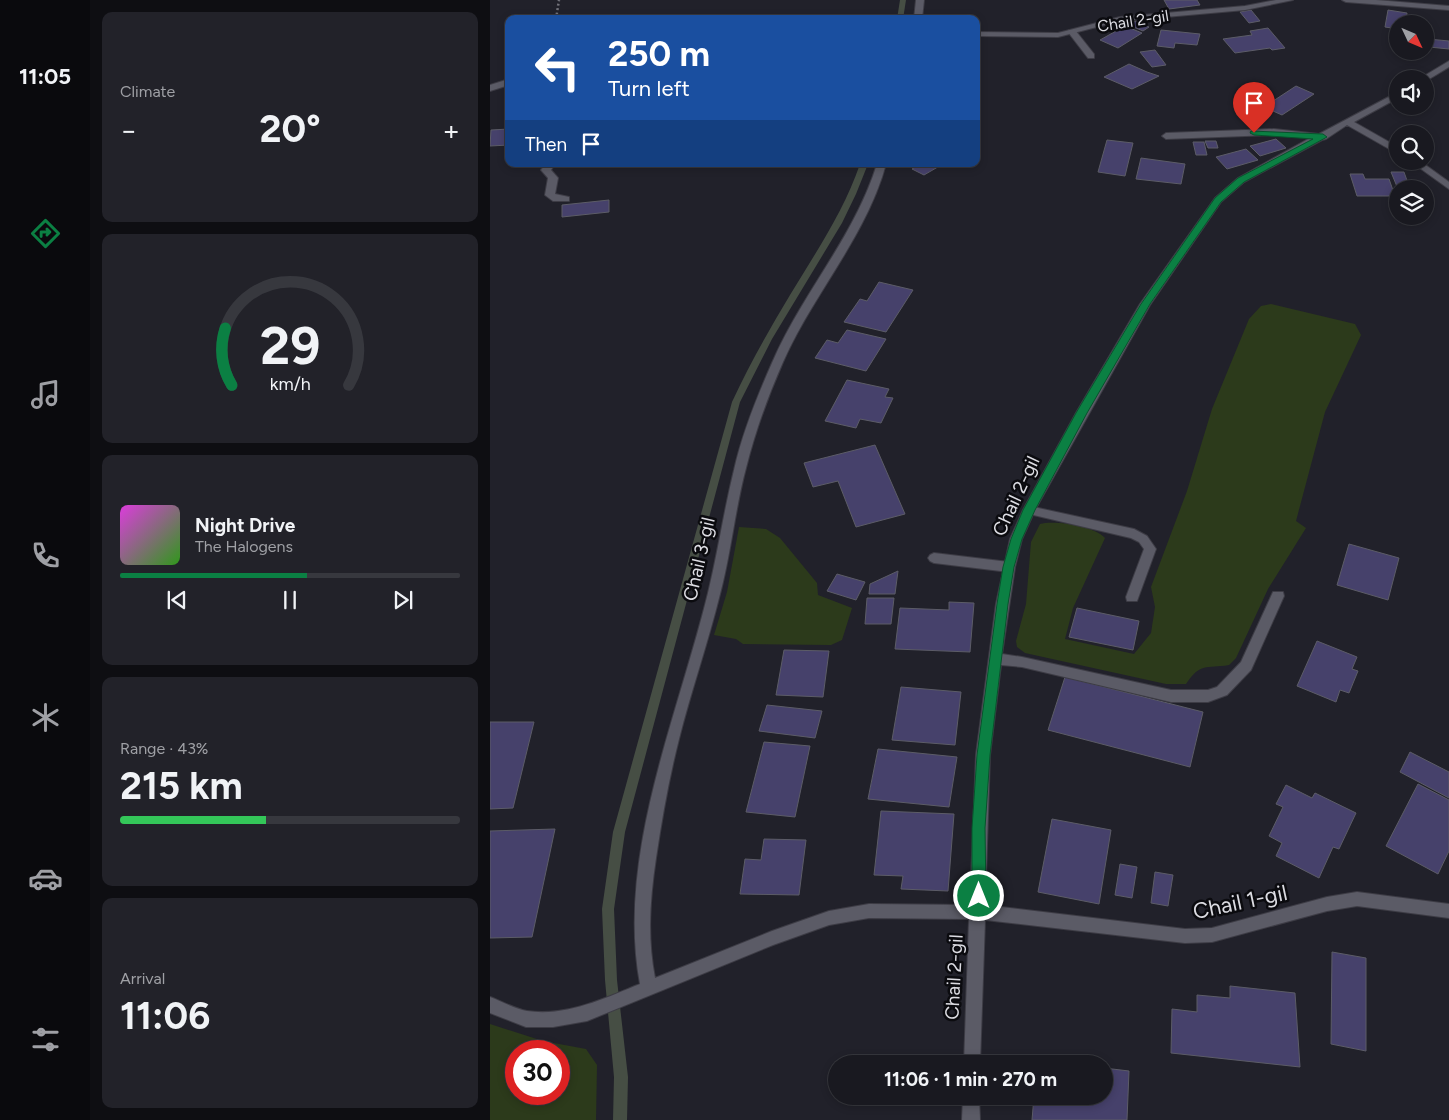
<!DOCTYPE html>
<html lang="en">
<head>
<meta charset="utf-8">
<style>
	body { margin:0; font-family:Figtree,sans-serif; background:#222229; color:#f1f3f6; height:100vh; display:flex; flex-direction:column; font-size:19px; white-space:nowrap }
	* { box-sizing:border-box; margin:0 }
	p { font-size:16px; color:#9fa0a5 }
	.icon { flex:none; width:28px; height:28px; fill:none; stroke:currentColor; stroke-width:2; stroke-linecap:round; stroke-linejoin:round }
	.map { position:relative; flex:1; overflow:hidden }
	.details { display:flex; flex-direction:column; gap:12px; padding:12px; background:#0e0e12; width:400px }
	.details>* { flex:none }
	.hud { position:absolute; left:15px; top:15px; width:475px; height:152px; border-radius:10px; box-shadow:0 2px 8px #0003,0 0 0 1px #37383e; background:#1a4fa0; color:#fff; overflow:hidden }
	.needle { width:32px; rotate:134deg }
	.fabs { position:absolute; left:899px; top:15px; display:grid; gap:10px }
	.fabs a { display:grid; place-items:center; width:45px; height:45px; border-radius:50%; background:#191920; box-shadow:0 2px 8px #0003,0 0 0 1px #37383e; font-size:25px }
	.speed { position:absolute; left:15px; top:1040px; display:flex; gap:10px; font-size:25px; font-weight:700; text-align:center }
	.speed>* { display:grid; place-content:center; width:65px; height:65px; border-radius:50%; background:#191920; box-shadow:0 2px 8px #0003,0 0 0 1px #37383e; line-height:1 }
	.speed .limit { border:8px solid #d22; background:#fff; color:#111 }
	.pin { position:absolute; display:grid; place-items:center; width:42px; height:42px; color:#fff; margin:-51px -21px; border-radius:50% 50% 50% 0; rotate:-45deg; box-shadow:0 0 5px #0007 }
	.pin .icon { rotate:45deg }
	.me { position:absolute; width:55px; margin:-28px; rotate:0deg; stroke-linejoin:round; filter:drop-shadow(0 0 4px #0008) }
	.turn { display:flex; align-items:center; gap:18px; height:105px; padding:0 20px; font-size:22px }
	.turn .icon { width:65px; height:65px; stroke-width:2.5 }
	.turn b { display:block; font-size:35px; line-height:42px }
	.then { display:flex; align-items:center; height:48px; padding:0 20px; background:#0003; gap:10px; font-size:19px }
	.big { font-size:38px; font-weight:700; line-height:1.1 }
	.details .widget { flex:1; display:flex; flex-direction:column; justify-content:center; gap:8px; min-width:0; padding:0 18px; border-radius:10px; background:#222229 }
	.details .dial { align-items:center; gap:0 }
	.dial svg { height:130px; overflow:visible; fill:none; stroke:#37383e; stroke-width:7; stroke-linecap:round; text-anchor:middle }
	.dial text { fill:#f1f3f6; stroke:none }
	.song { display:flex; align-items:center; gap:15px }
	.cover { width:60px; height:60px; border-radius:8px; background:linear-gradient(135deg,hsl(300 70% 55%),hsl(110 70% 35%)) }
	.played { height:5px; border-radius:2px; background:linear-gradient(90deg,#0b8043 55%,#37383e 55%) }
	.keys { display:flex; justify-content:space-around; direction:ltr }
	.heat { display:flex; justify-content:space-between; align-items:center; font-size:28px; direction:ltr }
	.charge { height:8px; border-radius:4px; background:linear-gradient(90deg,#34c759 43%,#37383e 0) }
	.trip { position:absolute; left:338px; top:1055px; width:285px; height:50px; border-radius:25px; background:#191920; box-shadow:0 2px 8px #0003,0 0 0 1px #37383e; font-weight:700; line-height:50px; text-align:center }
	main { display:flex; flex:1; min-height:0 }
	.menu { display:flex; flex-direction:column; width:90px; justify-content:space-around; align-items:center; background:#0a0a0d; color:#9fa0a5 }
	.menu .icon { width:35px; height:35px }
	.menu .selected { color:#0b8043 }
	.menu b { font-size:22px; color:#f1f3f6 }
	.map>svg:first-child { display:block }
</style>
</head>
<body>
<main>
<nav class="menu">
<b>11:05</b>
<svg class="icon selected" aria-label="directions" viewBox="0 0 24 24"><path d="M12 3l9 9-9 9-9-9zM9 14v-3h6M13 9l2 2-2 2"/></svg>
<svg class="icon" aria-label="music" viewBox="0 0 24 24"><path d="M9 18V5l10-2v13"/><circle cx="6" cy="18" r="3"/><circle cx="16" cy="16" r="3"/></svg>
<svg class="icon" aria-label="phone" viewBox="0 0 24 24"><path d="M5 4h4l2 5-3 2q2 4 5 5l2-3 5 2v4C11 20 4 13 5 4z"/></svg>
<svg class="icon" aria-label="climate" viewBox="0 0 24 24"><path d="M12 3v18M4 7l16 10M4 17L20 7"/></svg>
<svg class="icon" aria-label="car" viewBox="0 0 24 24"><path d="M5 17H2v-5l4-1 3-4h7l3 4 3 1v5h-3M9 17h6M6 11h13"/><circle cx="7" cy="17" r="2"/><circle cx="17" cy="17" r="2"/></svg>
<svg class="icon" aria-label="filters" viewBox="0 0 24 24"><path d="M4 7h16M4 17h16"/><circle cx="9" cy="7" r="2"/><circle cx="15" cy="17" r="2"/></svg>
</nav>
<section class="details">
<div class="widget"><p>Climate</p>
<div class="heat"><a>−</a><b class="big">20°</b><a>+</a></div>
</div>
<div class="widget dial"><svg viewBox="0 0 100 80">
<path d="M14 69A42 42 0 1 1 86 69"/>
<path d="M14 69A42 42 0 0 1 10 34" stroke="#0b8043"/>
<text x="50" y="56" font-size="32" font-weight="700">29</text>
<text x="50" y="72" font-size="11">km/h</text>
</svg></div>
<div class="widget">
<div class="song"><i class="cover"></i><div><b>Night Drive</b><p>The Halogens</p></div></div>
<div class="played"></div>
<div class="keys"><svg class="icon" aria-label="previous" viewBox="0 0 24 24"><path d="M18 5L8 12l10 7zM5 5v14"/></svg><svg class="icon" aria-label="pause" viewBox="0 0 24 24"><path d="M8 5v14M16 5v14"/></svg><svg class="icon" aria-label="next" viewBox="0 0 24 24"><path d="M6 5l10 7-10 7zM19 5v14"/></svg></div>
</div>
<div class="widget"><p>Range · 43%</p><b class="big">215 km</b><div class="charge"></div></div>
<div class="widget"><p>Arrival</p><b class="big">11:06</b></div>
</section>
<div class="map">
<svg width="959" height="1120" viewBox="0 0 959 1120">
	<rect width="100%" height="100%" fill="#21212a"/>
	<g fill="#2c3a1b" fill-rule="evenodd">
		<path d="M781 304 865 324 871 335 835 412 806 521 816 528 778 589 746 658 739 665C715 669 711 662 696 684H676L535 653 527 647 526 641 536 604 541 542 550 524C565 520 604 526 615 538L583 608 575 639 644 654 661 633 665 607 661 587 697 491 722 409 759 319 771 306Z"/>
		<path d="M249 527 276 529 290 538 327 583 328 595 362 608 352 640 341 645 253 644 246 639 224 635 237 592Z"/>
		<path d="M0 1024 53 1041 96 1049 107 1065 106 1120H0ZM26 1051H69V1094H26Z"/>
	</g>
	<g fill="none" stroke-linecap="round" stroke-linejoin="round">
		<g fill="#464e44" fill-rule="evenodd">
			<path d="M410 0H416L413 19H407Z"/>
			<path d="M370 164H378L366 194 352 223 282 339 250 402 135 832 124 909 127 980 138 1077 137 1120H123L124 1077 115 980 112 909 123 832 242 402C259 365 279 330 300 295 326 252 354 211 370 164Z"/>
		</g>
	</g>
	<g fill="#46416b" stroke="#5c5c67">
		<path d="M674 0H707L710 5 679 9Z"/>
		<path d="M761 10 770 21 759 23 750 12Z"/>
		<path d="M898 10 917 13 916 24H908V29L895 27Z"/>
		<path d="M645 21 659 27 653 31 639 25Z"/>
		<path d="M635 26 652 33 628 48 610 40Z"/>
		<path d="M778 28 795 48 782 50 780 48 745 53 733 39 762 35 760 31Z"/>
		<path d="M671 30 710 34 707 45 685 43 684 48 667 46Z"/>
		<path d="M938 39 959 41V49L939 47Z"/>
		<path d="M665 50 676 65 662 67 650 52Z"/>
		<path d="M639 64 657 72 669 76 642 89 614 77Z"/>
		<path d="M806 86 824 94 792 115 774 107Z"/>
		<path d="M19 129V145L0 146 1 130Z"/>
		<path d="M786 139 796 148 770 156 760 146Z"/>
		<path d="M617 140 643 143 635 176 608 172Z"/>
		<path d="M715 141H726L728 148H718Z"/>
		<path d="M703 142H714L717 155H706Z"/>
		<path d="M756 149 768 160 737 169 726 157Z"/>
		<path d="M651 158 695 164 691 184 646 179Z"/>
		<path d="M431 164H453L434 175 422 169Z"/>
		<path d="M901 172H914L920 189H908Z"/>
		<path d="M860 174H873L875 179H899L905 196H867Z"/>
		<path d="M119 200V212L72 217V205Z"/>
		<path d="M389 282 423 290 396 332 354 322 370 299 377 301Z"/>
		<path d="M357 330 396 339 376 371 325 358 337 340 348 343Z"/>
		<path d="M357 380 399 389 395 397 403 398 391 423 370 419 366 428 335 421Z"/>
		<path d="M385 445 415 514 366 527 348 481 323 487 314 463Z"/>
		<path d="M859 544 909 558 898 600 847 585Z"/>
		<path d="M408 571 405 594H379L380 584Z"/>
		<path d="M347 574 375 582 366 600 337 591Z"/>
		<path d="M377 598H404L401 624H375Z"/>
		<path d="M459 602 484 603 480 652 405 649 410 608 459 610Z"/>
		<path d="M587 608 649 621 643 650 579 637Z"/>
		<path d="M827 641 867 657 862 669 868 671 859 693 850 690 846 702 807 686Z"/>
		<path d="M294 650 339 651 333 697 286 695Z"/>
		<path d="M575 677 713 712 700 767 558 730Z"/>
		<path d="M411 687 471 692 465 745 402 740Z"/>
		<path d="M277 705 332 711 325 738 269 731Z"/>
		<path d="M0 722H44L23 808 0 809Z"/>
		<path d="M274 742 320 746 305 817 256 812Z"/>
		<path d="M388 749 467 757 459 807 378 799Z"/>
		<path d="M920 752 959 772V798L910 772Z"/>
		<path d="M928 784 959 800V851L948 874 896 846Z"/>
		<path d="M796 785 822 798 825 793 866 813 849 849 843 847 829 878 786 856 792 843 779 836 793 807 786 804Z"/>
		<path d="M391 811 464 814 458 891 411 889 413 876 384 875Z"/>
		<path d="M562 819 621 830 609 904 548 892Z"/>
		<path d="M65 829 42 937 0 938V831Z"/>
		<path d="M274 839 316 840 309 895 250 894 255 859 271 860Z"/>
		<path d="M630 864 647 867 642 898 625 895Z"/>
		<path d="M665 872 683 875 678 906 661 903Z"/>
		<path d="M842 952 876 958V1051L841 1044Z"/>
		<path d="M740 986 805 993 810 1067 681 1053 682 1009 707 1012V995L740 998Z"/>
		<path d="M548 1059 585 1064H548Z"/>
		<path d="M614 1068 639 1071 637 1120H542L544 1096H614Z"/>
	</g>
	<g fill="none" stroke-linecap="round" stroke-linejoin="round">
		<defs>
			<g id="service">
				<path d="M579 30H585L604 54V58H598L578 32Z"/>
				<path d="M56 164H65L61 170 68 178 65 194 79 197V201H63L55 195 58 178 51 170Z"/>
				<path d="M539 506 644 529 657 536 666 549 647 601H637L636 597 654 549 649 542 641 538 535 513 533 510Z"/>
				<path d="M444 553 519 562 523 564 525 567 523 570 519 572 444 563 440 561 438 558 440 555Z"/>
			</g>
			<g id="minor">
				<path d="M426 0H434L432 19H424Z"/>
				<path d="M786 0H803L755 10 630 21 568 37 486 36V32L568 33 630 17 755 6Z"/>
				<path d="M852 0H886L959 6V10L856 2Z"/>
				<path d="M959 61V67L936 81 935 79H929Z"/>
				<path d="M19 79V85L0 91V85Z"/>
				<path d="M908 92V98L864 122 908 147V154L857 125 836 139 832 140 754 182 731 202 660 305 545 510 532 539 525 567 512 654 532 657 681 690H718L727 687 751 662 783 592H793L794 596 761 670 737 695 718 702H681L532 667 511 665 500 755 495 905 695 929 722 928 837 897 867 892 959 904V918L867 906 837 911 722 942 695 943 495 920 490 1064H474L479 919 379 918 339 925 283 945 97 1021 63 1027H36L0 1013V997C11 1001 25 1009 37 1011 76 1017 115 998 150 984 126 856 188 716 218 593 228 552 234 510 244 470 252 434 267 397 282 363 312 293 364 238 387 164H396C376 237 323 294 293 362 278 396 265 432 256 468 245 509 241 553 230 594 218 643 201 691 189 739 179 778 172 818 166 858 160 898 157 937 165 978L282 931 339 911 379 904 480 905 486 755 506 604 520 539 533 510 586 413 650 304 725 198 748 178 820 138 784 135 676 139 672 136 676 133 784 129 829 134Z"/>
				<path d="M920 161H930L959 182V189Z"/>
				<path d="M473 1096H489L490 1120H472Z"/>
			</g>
		</defs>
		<use href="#service" stroke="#3d3c45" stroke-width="2"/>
		<use href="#minor" stroke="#3d3c45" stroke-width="2"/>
		<path stroke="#73737b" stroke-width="2.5" stroke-dasharray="2 2.5" stroke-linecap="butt" d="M66 19 69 0"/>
		<use href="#service" fill="#5b5b66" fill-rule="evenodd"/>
		<use href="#minor" fill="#5b5b66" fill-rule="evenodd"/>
	</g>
	<path fill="#0b8043" stroke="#07532c" d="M761 131 833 134 837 137 754 182 731 202 660 304 597 413 545 510 532 539 524 567 518 604 500 755 495 828 496 896 494 900 489 902 484 900 482 896V828L487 755 507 604 513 567 521 539 533 510 586 413 651 304 725 198 748 178 823 139 764 135 760 133Z"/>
	<g text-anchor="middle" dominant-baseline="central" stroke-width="5" stroke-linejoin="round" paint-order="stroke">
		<g font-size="16" fill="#dcdce2" stroke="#0b0b0f">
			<text transform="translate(643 21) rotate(-9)">Chail 2-gil</text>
		</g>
		<g font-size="19" fill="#dcdce2" stroke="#0b0b0f">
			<text transform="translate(526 496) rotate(-65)">Chail 2-gil</text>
			<text transform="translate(209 559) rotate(-77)">Chail 3-gil</text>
			<text transform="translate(464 977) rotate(-87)">Chail 2-gil</text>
		</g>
		<g font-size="22" fill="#dcdce2" stroke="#0b0b0f">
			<text transform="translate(750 902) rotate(-12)">Chail 1-gil</text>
		</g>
	</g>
</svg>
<div class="fabs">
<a><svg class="needle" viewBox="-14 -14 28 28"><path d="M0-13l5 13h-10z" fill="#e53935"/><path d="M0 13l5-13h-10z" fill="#9fa0a5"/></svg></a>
<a><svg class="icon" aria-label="sound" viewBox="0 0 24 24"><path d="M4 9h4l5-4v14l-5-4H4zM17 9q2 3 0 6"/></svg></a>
<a><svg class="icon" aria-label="search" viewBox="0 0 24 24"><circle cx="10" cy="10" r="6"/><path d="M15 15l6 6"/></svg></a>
<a><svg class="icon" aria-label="layers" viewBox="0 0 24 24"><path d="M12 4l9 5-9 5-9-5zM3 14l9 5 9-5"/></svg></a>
</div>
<div class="speed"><div class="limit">30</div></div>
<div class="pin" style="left:764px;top:133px;background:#d93025"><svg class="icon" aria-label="arrive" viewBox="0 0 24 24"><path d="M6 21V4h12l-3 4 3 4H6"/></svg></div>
<svg class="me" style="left:489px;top:896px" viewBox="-20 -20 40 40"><circle r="17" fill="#0b8043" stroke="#fff" stroke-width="3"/><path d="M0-11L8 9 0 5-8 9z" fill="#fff"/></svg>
<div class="trip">11:06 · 1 min · 270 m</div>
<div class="hud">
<div class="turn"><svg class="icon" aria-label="left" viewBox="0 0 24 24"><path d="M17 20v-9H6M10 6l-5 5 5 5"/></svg><div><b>250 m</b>Turn left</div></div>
<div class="then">Then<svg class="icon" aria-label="arrive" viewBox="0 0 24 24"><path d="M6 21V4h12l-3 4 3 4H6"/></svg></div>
</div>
</div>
</main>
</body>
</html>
